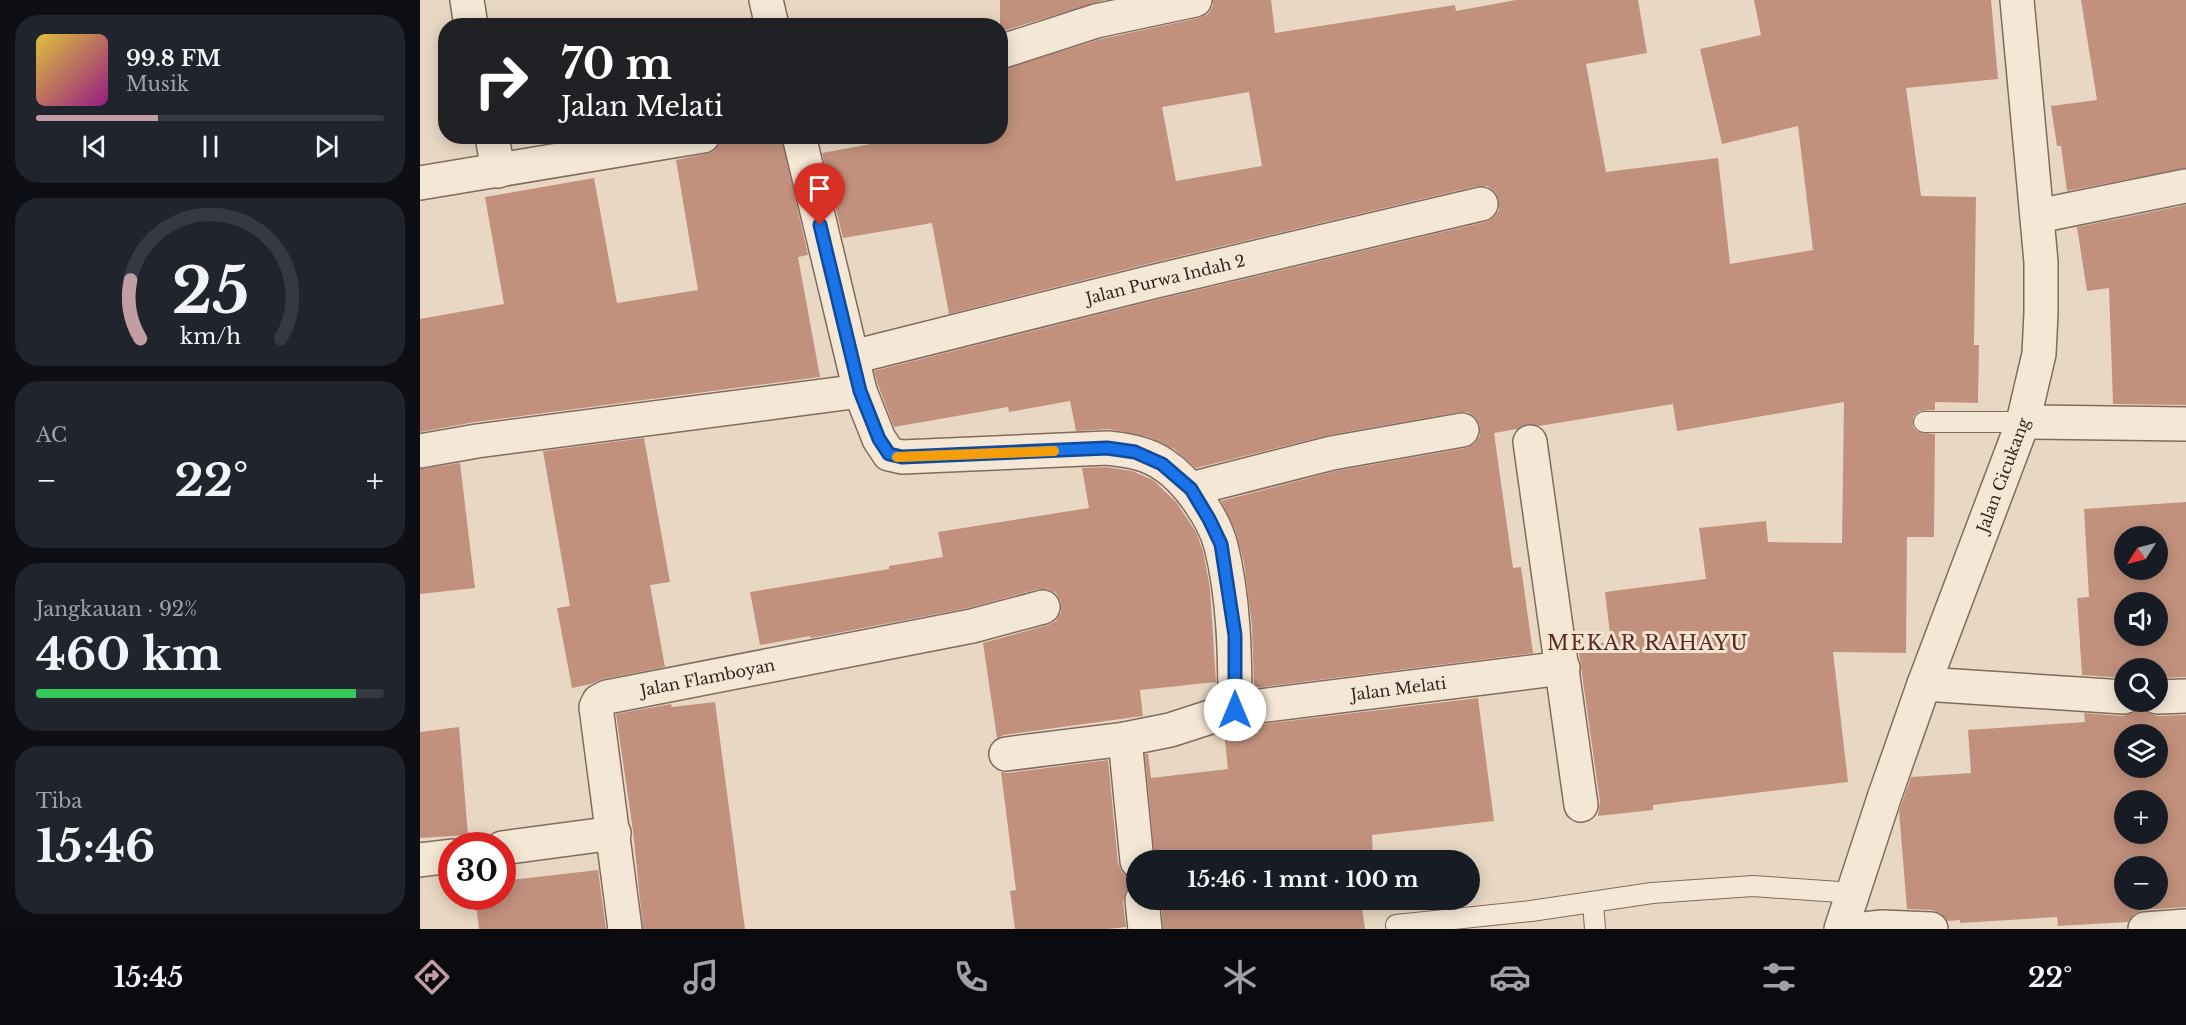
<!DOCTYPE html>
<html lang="id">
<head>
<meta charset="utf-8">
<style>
	body { margin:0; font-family:"Libre Baskerville",serif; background:#20242c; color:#f1f3f6; height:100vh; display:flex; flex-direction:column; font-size:22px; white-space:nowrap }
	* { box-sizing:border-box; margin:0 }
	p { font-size:20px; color:#9ea1a6 }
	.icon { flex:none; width:33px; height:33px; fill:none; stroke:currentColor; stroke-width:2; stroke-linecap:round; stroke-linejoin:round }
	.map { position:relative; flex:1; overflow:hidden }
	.panel { display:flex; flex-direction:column; gap:15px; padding:15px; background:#0d0f14; width:420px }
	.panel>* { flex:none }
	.hud { position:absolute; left:18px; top:18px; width:570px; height:126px; border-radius:24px; box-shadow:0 3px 15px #0003; background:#202124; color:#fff; overflow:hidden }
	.needle { width:39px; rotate:234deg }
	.buttons { position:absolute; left:1694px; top:526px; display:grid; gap:12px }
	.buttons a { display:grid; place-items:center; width:54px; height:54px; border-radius:50%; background:#171b24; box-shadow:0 3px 15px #0003; font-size:30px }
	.speed { position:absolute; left:18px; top:832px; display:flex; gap:12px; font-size:30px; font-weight:700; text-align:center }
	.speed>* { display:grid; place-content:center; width:78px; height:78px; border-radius:50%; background:#171b24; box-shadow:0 3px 15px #0003; line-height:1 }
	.speed .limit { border:9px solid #d22; background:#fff; color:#111 }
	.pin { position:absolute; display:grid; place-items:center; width:51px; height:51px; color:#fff; margin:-62px -26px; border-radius:50% 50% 50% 0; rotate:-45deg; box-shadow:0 0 6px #0007 }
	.pin .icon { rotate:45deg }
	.me { position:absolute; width:66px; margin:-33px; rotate:0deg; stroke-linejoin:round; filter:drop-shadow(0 0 4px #0008) }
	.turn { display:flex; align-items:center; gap:21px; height:126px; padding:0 24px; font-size:27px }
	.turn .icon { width:78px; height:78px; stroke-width:2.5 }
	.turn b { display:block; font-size:42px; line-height:51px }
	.big { font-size:45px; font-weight:700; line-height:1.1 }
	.panel .widget { flex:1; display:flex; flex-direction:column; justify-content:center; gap:9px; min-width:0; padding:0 21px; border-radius:24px; background:#20242c }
	.panel .dial { align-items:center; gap:0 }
	.dial svg { height:156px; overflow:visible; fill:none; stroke:#363941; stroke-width:7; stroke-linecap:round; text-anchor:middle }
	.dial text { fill:#f1f3f6; stroke:none }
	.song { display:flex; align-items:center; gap:18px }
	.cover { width:72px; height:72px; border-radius:9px; background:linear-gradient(135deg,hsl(50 70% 55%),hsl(310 70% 35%)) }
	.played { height:6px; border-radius:3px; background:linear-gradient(90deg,#c29da3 35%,#363941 35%) }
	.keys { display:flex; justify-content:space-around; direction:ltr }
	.heat { display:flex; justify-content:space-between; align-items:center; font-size:33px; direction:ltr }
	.charge { height:9px; border-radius:4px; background:linear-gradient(90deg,#34c759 92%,#363941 0) }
	.trip { position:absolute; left:706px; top:850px; width:354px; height:60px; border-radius:30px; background:#171b24; box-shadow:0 3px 15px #0003; font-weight:700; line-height:60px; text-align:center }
	.tabs { display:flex; height:96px; justify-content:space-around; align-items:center; background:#090b0e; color:#9ea1a6 }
	.tabs .icon { width:42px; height:42px }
	.tabs .selected { color:#c29da3 }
	.tabs b { font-size:27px; color:#f1f3f6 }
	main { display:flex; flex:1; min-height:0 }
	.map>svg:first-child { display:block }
</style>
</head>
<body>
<main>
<section class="panel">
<div class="widget">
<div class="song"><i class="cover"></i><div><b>99.8 FM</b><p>Musik</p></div></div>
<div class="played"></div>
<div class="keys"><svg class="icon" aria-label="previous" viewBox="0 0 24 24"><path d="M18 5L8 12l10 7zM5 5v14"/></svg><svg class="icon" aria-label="pause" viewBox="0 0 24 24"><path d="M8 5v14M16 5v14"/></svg><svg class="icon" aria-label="next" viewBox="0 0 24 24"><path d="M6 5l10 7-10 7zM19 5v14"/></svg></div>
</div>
<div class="widget dial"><svg viewBox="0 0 100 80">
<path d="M14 69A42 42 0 1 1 86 69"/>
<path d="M14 69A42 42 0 0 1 9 39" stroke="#c29da3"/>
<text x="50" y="56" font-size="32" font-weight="700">25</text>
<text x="50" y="72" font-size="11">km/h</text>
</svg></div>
<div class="widget"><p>AC</p>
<div class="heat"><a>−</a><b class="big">22°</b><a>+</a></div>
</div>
<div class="widget"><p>Jangkauan · 92%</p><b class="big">460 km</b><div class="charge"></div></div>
<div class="widget"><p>Tiba</p><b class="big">15:46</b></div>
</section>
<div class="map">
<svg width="1766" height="929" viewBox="0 0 1766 929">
	<rect width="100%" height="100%" fill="#e8d8c3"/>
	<g fill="#c2917d" fill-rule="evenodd">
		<path d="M580 0H685L580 32Z"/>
		<path d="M793 0H851L855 33 1035 5 1036 11 1096 0H1218L1227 53 1166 64 1186 172 1298 158 1310 264 1393 250 1378 126 1302 144 1280 49 1341 35 1334 0H1571L1578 79 1486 88 1501 196 1556 197 1554 345H1559L1558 403 1515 402V410L1499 411 1493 417V427L1498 432 1515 434 1514 537H1487L1486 653 1413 652 1428 782 1233 805V810L1178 816 1180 802 1158 646 1191 642 1185 592 1286 579 1279 528 1346 521 1348 542 1422 543 1424 402 1257 431 1253 404 1119 426 1107 424 1097 429 1074 433 1093 568 1101 567 1113 653 834 688 832 626 824 563 815 529 801 501 916 471 1046 448 1054 444 1060 436V426L1056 418 1048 412H1039L909 435 776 468 754 449 729 437 689 429 656 431 650 401 589 412 588 407 474 427 458 385 454 371 736 300 1065 222 1074 217 1079 210V200L1075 192 1067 186H1057L727 264 529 314 512 223 423 238 402 153 494 136H580V70L681 39 779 18 788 14 793 6ZM829 92 842 166 756 181 742 107Z"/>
		<path d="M1661 0H1766V168L1647 191 1641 146H1637L1631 106 1677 100Z"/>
		<path d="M301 136H361L388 255 378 257 400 377 55 422 0 432V319L84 304 65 197 174 178 197 303 278 290 256 160 286 154 294 151 300 143Z"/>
		<path d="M1766 205V405L1693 404 1689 288 1667 291 1657 227Z"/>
		<path d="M224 438 250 582 230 585 245 667 183 679 171 684 152 688 137 608 150 606 123 451Z"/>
		<path d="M40 463 55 588 0 594V469Z"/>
		<path d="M686 467 712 471 733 480 756 502 776 532 783 551 790 588 796 682 720 690 723 716 584 735 577 738 563 643 628 625 636 621 641 612V602L636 593 627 589H618L548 608 391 638 390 636 340 645 330 592 469 569V566L523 557 518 532 669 508 662 468Z"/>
		<path d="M1766 502V677L1737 678V669H1704V678L1662 675 1657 598 1669 597 1664 509ZM1704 537H1737V570H1704ZM1704 603H1737V636H1704Z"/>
		<path d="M1058 698 1074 821 952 835 953 861H735L725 754H728L731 778 808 769 804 732 819 727Z"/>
		<path d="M295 702 325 929H223L213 831 196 714 251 704 252 707Z"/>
		<path d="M1720 705 1728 713 1737 716 1766 715V907L1723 910 1714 914 1708 922 1638 926 1637 917 1540 923V920L1528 921 1521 914 1512 910 1487 909 1479 811 1491 777 1551 773 1548 730 1665 722 1664 713 1703 716 1713 713ZM1704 735H1737V768H1704ZM1704 801H1737V834H1704ZM1704 867H1737V900H1704Z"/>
		<path d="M39 727 48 835 0 838V732Z"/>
		<path d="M688 760 698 863 702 872 709 878 717 879V882L711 885 705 893 703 902 706 927 688 929H595L590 891 596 890 581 772 588 773Z"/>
		<path d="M178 870 186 929H59L55 897H82V881Z"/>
		<path d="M741 900H941L945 929H743Z"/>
	</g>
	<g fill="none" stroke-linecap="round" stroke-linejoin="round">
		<defs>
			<g id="lane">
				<path d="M1504 422H1603"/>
				<path d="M1173 902 1175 929"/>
				<path d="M976 925 1111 911 1232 893 1333 886 1434 893"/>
			</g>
			<g id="street">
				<path d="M47 0 51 26"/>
				<path d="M346 0 352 26"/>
				<path d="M580 52 676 21 775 0"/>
				<path d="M72 136 78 171"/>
				<path d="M379 136 440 391 459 439 469 454 482 457 687 448C707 450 727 453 744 465 767 480 794 518 801 546 814 598 815 655 815 709"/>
				<path d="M0 183 283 136"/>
				<path d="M1618 216 1766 186"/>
				<path id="s1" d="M433 357 732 282 1061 204"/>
				<path d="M1603 422 1766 424"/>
				<path d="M1110 442 1161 805"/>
				<path d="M0 451 57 441 440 391"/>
				<path d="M771 489 912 453 1042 430"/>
				<path d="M1504 684 1704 697"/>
				<path d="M1737 697 1766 696"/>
				<path d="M705 739 717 861"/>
				<path id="s2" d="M586 754 705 739 750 730 815 709 1143 668"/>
				<path d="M82 848 194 833"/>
				<path d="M0 860 32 856"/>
				<path d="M722 900 725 929"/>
				<path id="s3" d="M205 929 176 707 179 701 187 697 552 626 623 607"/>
				<path id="s4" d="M1421 929 1465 795 1504 684 1603 422 1619 354 1621 313V262L1597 0"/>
				<path d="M1444 929 1462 927 1511 929"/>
				<path d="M1725 929 1766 926"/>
			</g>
		</defs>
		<use href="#lane" stroke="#806b5c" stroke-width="22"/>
		<use href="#street" stroke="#806b5c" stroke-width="36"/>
		<use href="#lane" stroke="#f4e7d5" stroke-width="20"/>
		<use href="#street" stroke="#f4e7d5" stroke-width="33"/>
	</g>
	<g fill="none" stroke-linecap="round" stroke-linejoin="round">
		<defs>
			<path id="route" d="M400 225 440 391 459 439 469 454 482 457 687 448 715 452 742 464 771 489 789 519 801 544 815 635V710"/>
		</defs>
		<use href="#route" stroke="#114b97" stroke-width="15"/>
		<use href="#route" stroke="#1a73e8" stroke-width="10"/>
		<path stroke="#f59e0b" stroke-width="10" d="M477 457 634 451"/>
	</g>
	<g text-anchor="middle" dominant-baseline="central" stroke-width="6" stroke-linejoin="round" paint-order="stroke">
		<g font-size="16" fill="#32251e" stroke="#f1e4d1">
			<text stroke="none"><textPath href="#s1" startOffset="322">Jalan Purwa Indah 2</textPath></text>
			<text stroke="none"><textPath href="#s4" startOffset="482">Jalan Cicukang</textPath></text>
			<text stroke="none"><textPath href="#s3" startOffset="342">Jalan Flamboyan</textPath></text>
			<text stroke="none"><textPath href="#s2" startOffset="399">Jalan Melati</textPath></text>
		</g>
		<g font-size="20" letter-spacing="1.5" fill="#5a2722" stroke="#f1e4d1">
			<text x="1228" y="643">MEKAR RAHAYU</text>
		</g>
	</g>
</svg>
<div class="buttons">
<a><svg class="needle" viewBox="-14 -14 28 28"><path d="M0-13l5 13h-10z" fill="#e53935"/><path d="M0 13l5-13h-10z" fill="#9ea1a6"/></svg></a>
<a><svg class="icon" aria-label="sound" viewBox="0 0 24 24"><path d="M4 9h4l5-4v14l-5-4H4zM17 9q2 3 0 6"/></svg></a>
<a><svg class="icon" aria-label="search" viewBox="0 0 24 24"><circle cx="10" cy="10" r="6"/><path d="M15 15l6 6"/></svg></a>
<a><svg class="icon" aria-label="layers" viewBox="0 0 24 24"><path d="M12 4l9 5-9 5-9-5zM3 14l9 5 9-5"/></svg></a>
<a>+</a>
<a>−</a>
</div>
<div class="speed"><div class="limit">30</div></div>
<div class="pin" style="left:400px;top:225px;background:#d93025"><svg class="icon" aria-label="arrive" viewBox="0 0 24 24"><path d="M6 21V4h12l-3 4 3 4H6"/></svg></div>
<svg class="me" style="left:815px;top:710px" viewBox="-20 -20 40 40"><circle r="19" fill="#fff"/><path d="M0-13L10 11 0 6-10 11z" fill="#1a73e8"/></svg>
<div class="trip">15:46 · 1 mnt · 100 m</div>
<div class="hud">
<div class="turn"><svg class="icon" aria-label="right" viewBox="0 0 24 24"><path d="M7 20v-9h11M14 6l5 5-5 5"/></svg><div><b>70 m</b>Jalan Melati</div></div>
</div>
</div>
</main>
<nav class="tabs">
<b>15:45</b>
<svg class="icon selected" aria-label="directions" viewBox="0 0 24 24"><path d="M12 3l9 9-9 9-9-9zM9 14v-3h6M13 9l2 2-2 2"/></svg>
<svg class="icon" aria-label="music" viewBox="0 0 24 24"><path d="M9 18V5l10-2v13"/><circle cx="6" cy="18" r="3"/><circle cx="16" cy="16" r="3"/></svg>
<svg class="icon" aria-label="phone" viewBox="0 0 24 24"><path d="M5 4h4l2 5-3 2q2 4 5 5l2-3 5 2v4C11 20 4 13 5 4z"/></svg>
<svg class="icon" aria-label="climate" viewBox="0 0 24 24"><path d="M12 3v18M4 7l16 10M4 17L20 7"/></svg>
<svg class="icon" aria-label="car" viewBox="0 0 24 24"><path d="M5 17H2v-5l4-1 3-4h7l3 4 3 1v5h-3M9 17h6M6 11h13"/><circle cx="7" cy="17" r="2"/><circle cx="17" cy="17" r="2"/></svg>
<svg class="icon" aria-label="filters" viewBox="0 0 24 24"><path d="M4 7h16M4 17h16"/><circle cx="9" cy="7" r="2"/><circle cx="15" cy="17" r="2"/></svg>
<b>22°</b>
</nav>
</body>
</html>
